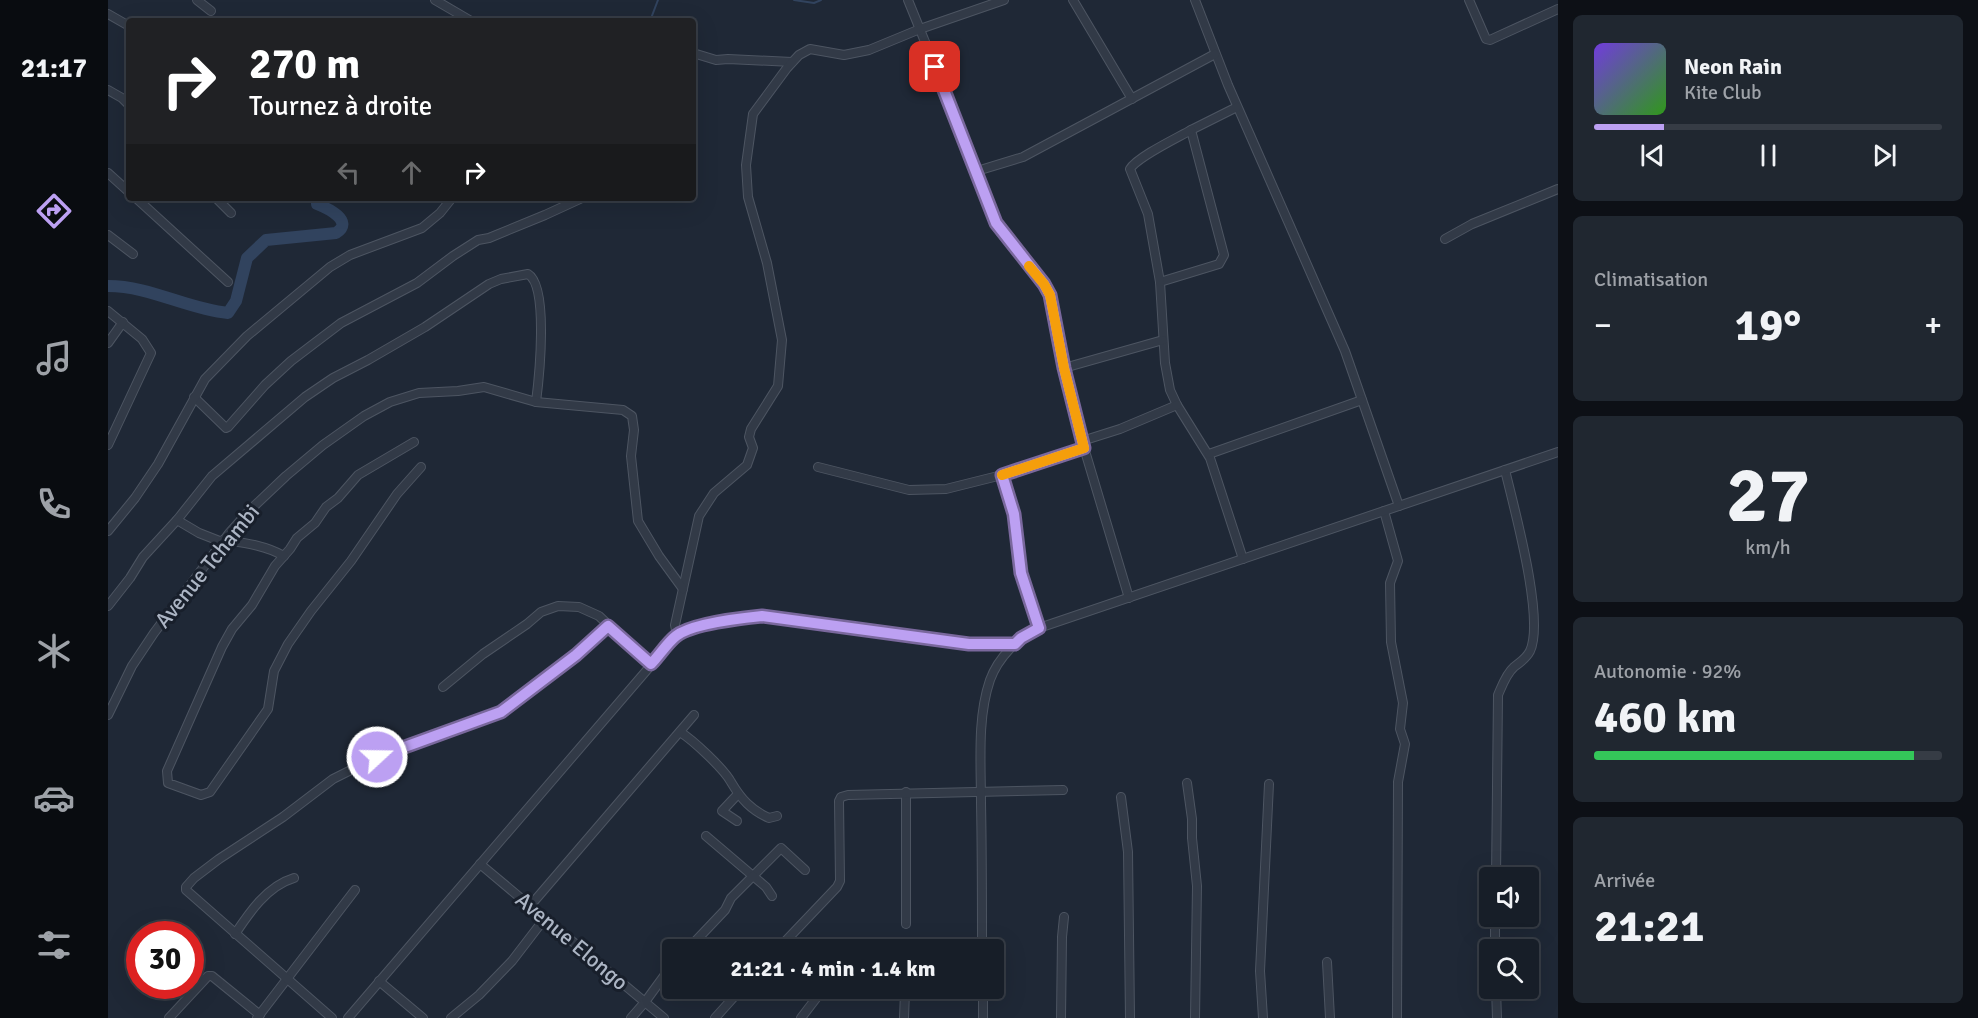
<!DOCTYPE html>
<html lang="fr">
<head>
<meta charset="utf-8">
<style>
	body { margin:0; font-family:Signika,sans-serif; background:#202730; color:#f1f3f6; height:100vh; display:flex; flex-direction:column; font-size:22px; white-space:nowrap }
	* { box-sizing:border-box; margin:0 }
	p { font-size:20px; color:#9ea2a8 }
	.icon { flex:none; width:33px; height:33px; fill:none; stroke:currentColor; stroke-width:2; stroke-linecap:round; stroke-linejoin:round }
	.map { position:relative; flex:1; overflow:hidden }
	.panel { display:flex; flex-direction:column; gap:15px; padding:15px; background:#0d1016; width:420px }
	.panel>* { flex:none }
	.banner { position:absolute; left:18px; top:18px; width:570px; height:183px; border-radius:6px; box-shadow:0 6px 24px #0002,0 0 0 2px #363c45; background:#202124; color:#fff; overflow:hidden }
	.buttons { position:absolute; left:1371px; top:867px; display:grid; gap:12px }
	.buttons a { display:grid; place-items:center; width:60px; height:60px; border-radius:6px; background:#171e28; box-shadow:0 6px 24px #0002,0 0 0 2px #363c45; font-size:30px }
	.speed { position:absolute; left:18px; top:921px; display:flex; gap:12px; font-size:30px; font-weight:700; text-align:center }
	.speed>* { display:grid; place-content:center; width:78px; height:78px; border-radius:50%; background:#171e28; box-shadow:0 6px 24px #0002,0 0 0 2px #363c45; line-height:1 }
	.speed .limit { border:9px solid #d22; background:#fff; color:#111 }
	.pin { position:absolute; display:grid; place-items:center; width:51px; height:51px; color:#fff; margin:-26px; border-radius:12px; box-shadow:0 3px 9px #0006 }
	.me { position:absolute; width:66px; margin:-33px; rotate:69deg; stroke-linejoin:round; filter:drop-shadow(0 0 4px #0008) }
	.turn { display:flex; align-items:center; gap:21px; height:126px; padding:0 24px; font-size:27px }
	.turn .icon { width:78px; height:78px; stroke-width:2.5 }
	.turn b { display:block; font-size:42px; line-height:51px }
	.lanes { display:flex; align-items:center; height:57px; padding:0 24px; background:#0003; justify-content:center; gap:30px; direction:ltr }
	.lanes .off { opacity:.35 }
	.big { font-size:45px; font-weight:800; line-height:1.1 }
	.panel .tile { flex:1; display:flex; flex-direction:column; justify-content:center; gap:9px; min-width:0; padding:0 21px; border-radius:9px; background:#202730 }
	.panel .dial { align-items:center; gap:0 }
	.dial b { font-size:78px; line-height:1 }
	.song { display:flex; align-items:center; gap:18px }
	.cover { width:72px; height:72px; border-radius:9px; background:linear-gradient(135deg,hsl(260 70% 55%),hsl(110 70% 35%)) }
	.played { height:6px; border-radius:3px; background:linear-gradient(90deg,#bca0f2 20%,#363c45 20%) }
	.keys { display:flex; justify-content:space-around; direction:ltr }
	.heat { display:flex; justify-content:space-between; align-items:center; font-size:33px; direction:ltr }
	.charge { height:9px; border-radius:4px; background:linear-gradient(90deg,#34c759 92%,#363c45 0) }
	.trip { position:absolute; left:554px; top:939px; width:342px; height:60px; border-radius:6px; background:#171e28; box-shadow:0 6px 24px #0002,0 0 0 2px #363c45; font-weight:800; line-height:60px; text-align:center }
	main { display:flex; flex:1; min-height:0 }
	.tab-bar { display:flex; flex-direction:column; width:108px; justify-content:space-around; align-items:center; background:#090c10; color:#9ea2a8 }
	.tab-bar .icon { width:42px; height:42px }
	.tab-bar .active { color:#bca0f2 }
	.tab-bar b { font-size:27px; color:#f1f3f6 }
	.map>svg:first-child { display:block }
</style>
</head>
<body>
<main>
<nav class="tab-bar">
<b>21:17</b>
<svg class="icon active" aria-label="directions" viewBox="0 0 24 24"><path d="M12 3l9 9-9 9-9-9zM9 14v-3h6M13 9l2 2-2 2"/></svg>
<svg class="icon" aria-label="music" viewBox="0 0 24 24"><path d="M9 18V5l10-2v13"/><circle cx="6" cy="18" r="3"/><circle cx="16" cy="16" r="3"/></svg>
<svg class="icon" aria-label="phone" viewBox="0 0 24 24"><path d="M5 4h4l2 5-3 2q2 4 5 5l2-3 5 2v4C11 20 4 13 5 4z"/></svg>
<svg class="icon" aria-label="climate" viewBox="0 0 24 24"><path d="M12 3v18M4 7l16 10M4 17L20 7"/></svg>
<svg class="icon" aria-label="car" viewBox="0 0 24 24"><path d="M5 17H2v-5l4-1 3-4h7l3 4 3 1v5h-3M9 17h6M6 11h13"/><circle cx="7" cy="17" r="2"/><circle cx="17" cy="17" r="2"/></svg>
<svg class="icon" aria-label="filters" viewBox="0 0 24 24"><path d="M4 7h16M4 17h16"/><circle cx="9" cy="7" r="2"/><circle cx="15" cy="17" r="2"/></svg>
</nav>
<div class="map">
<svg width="1450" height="1018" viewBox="0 0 1450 1018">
	<rect width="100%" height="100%" fill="#1f2836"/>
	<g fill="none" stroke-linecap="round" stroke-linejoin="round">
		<g stroke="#31435e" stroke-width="2">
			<path d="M686 0 706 3 713 0"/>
			<path d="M498 21 504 19 507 21"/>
			<path d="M542 21 550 0"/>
		</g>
		<path stroke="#31435e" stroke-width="12" d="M0 286C42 286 79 309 120 313L128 301 139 258 158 240 228 233C247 221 219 208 209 204V198"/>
		<defs>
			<g id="minor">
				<path d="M89 0 103 11"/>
				<path d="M327 0 363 21"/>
				<path d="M800 0 850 123 886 217 914 257 936 284 942 295 956 368 974 441 1021 598"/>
				<path d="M965 0 1024 99"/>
				<path d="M1087 0 1120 85 1237 351 1291 506"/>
				<path d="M1361 0 1378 39 1382 40 1450 9"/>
				<path d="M0 14 21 26"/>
				<path d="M585 53 608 60 620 59 684 62"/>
				<path d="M0 90 14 98 21 105"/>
				<path d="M1129 107 1083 130 1116 255 1111 264 1052 282 1057 363 1062 390 1069 405 1102 458 1135 559"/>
				<path d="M869 171 915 157 1107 54"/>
				<path d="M0 173 21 192"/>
				<path d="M28 198 120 282"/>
				<path d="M108 198 123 213"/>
				<path d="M0 235 25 254"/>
				<path d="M1337 239 1364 224 1450 189"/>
				<path d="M1052 282 1040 214 1022 169C1029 157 1069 138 1083 130"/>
				<path d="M0 311 34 339 43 353 0 445"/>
				<path d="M0 343 15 322"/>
				<path d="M956 368 1055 340"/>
				<path d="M86 397 118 428 120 427 157 385 183 361 233 323 309 283 345 256 370 240 381 238 437 215 474 198"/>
				<path d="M974 441 1012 429 1069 405"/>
				<path d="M306 442 250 475 230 498 218 507 207 523 189 538 182 549 167 566 144 605 124 629 114 647 59 771 60 783 93 795 102 792 160 709 166 671 180 644 203 611 243 561 289 494 313 467"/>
				<path d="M1101 454 1254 400"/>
				<path d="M710 467 801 490 838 489 894 475 976 448"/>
				<path d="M894 475 906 514 913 573 931 628"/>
				<path d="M1276 511 1290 561 1282 583 1283 642 1295 703 1292 729 1297 744 1290 782 1289 1018"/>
				<path d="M69 520 91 533 114 542"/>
				<path d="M0 531 27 498 50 464 97 379 139 336 222 267 242 255 314 228 332 213 344 198"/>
				<path d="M115 540C137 543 157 545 176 556"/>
				<path d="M0 606 22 578 35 557 69 520 104 476 197 397 225 378 260 360 317 327 381 284 393 279 420 274C441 286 431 379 428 402"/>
				<path d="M569 635 567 625 591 516 606 493 639 465 645 448 641 437 643 429 670 386 674 340 659 263 640 197 638 165 645 114 679 68 691 55 702 49 736 55 761 50 812 29 896 0"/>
				<path d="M335 687 375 654 419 624 433 612 450 606 471 607 491 616 543 665"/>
				<path d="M0 715 24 666 46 633 122 532 141 511 178 476 215 445 256 416 282 402 311 393 350 391 376 387 428 402 515 410 524 416 526 430 523 456 530 521 551 556 575 589"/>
				<path d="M572 732C585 740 616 769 623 782 633 799 643 810 661 818L669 816"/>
				<path d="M1079 783 1084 819V838L1089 886 1087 1018"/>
				<path d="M1013 797 1020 852 1022 1018"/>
				<path d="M629 821 614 811 630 794"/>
				<path d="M598 836 645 876 673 848 697 870"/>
				<path d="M372 864 556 1018"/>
				<path d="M1388 878 1390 695C1394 686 1398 674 1406 667 1412 662 1418 659 1422 651 1437 619 1406 508 1397 470"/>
				<path d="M422 906 586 715"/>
				<path d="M798 924V792"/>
				<path d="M127 934C141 913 159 886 186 878"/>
				<path d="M579 950 617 910 623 898 645 876 658 887 664 896"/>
				<path d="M669 950 729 887 732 881 731 801 733 797 740 795 955 790"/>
				<path d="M874 950C874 901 874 852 873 803 873 763 869 718 882 680 890 658 910 637 931 628L1450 452"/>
				<path d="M1387 950V916"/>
				<path d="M1219 962 1222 1018"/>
				<path d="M271 981 315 1018"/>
				<path d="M875 988V1018"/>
				<path d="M1388 988 1389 1018"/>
				<path d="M61 1018 100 976H104L152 1015"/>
				<path d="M149 1018 247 890"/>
				<path d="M224 1018 78 890V887L86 878 111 859 175 817 225 779 269 757 335 735 399 709 468 655 500 626"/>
				<path d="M240 1018 569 635C597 625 624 619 654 616L861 644H907"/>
				<path d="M343 1018 371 995 404 961 437 918"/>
				<path d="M523 1018 537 1002 564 965"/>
				<path d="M607 1018 634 988"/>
				<path d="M693 1018 716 988"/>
				<path d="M796 1018 797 992"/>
				<path d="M953 1018 954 937 956 917"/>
				<path d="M1155 1018 1152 971 1161 784"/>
			</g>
		</defs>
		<use href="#minor" stroke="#4d5562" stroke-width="10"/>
		<use href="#minor" stroke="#323a47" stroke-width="8"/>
	</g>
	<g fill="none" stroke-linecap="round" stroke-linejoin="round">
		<defs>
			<path id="route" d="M269 757 393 712 468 655 500 626 543 664C551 656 559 643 568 636 583 624 634 618 654 616L861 644H907L913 638 931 628 913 573 906 514 894 475 976 448 956 368 942 295 936 284 888 223 827 67"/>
		</defs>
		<use href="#route" stroke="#7a689d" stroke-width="15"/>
		<use href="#route" stroke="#bca0f2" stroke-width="10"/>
		<path stroke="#f59e0b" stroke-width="10" d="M894 475 976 448 956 368 942 295 936 284 921 266"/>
	</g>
	<g text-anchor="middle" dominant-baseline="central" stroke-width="6" stroke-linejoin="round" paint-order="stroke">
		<g font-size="22" fill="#acb5c4" stroke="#181f2b">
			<text transform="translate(99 566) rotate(-51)">Avenue Tchambi</text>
			<text transform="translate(464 941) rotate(40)">Avenue Elongo</text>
		</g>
	</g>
</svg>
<div class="buttons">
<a><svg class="icon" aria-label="sound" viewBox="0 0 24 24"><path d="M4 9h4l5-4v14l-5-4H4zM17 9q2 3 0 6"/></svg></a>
<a><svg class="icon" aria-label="search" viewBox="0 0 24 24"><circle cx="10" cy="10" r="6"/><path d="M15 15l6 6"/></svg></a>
</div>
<div class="speed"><div class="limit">30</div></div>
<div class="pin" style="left:827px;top:67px;background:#d93025"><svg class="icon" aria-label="arrive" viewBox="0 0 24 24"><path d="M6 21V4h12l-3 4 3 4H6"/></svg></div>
<svg class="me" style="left:269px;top:757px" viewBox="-20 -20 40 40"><circle r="17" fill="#bca0f2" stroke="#fff" stroke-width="3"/><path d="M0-11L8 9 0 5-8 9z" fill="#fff"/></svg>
<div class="trip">21:21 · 4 min · 1.4 km</div>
<div class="banner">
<div class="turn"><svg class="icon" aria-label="right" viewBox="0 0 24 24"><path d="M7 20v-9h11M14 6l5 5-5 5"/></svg><div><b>270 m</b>Tournez à droite</div></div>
<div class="lanes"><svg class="icon off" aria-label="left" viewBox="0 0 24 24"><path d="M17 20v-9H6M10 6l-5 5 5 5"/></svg><svg class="icon off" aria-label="ahead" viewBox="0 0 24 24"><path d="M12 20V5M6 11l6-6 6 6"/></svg><svg class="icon" aria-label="right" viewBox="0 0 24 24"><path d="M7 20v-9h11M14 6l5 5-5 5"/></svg></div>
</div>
</div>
<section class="panel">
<div class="tile">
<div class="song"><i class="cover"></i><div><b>Neon Rain</b><p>Kite Club</p></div></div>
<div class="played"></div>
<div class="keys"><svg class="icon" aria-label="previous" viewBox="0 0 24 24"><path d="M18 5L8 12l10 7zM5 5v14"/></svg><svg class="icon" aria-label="pause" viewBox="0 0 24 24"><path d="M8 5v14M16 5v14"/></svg><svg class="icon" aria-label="next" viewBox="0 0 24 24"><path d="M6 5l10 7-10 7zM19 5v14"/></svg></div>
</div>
<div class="tile"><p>Climatisation</p>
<div class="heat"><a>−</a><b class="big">19°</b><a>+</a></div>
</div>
<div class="tile dial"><b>27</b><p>km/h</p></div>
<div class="tile"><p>Autonomie · 92%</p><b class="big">460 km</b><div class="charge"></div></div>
<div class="tile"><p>Arrivée</p><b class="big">21:21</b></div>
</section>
</main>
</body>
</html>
